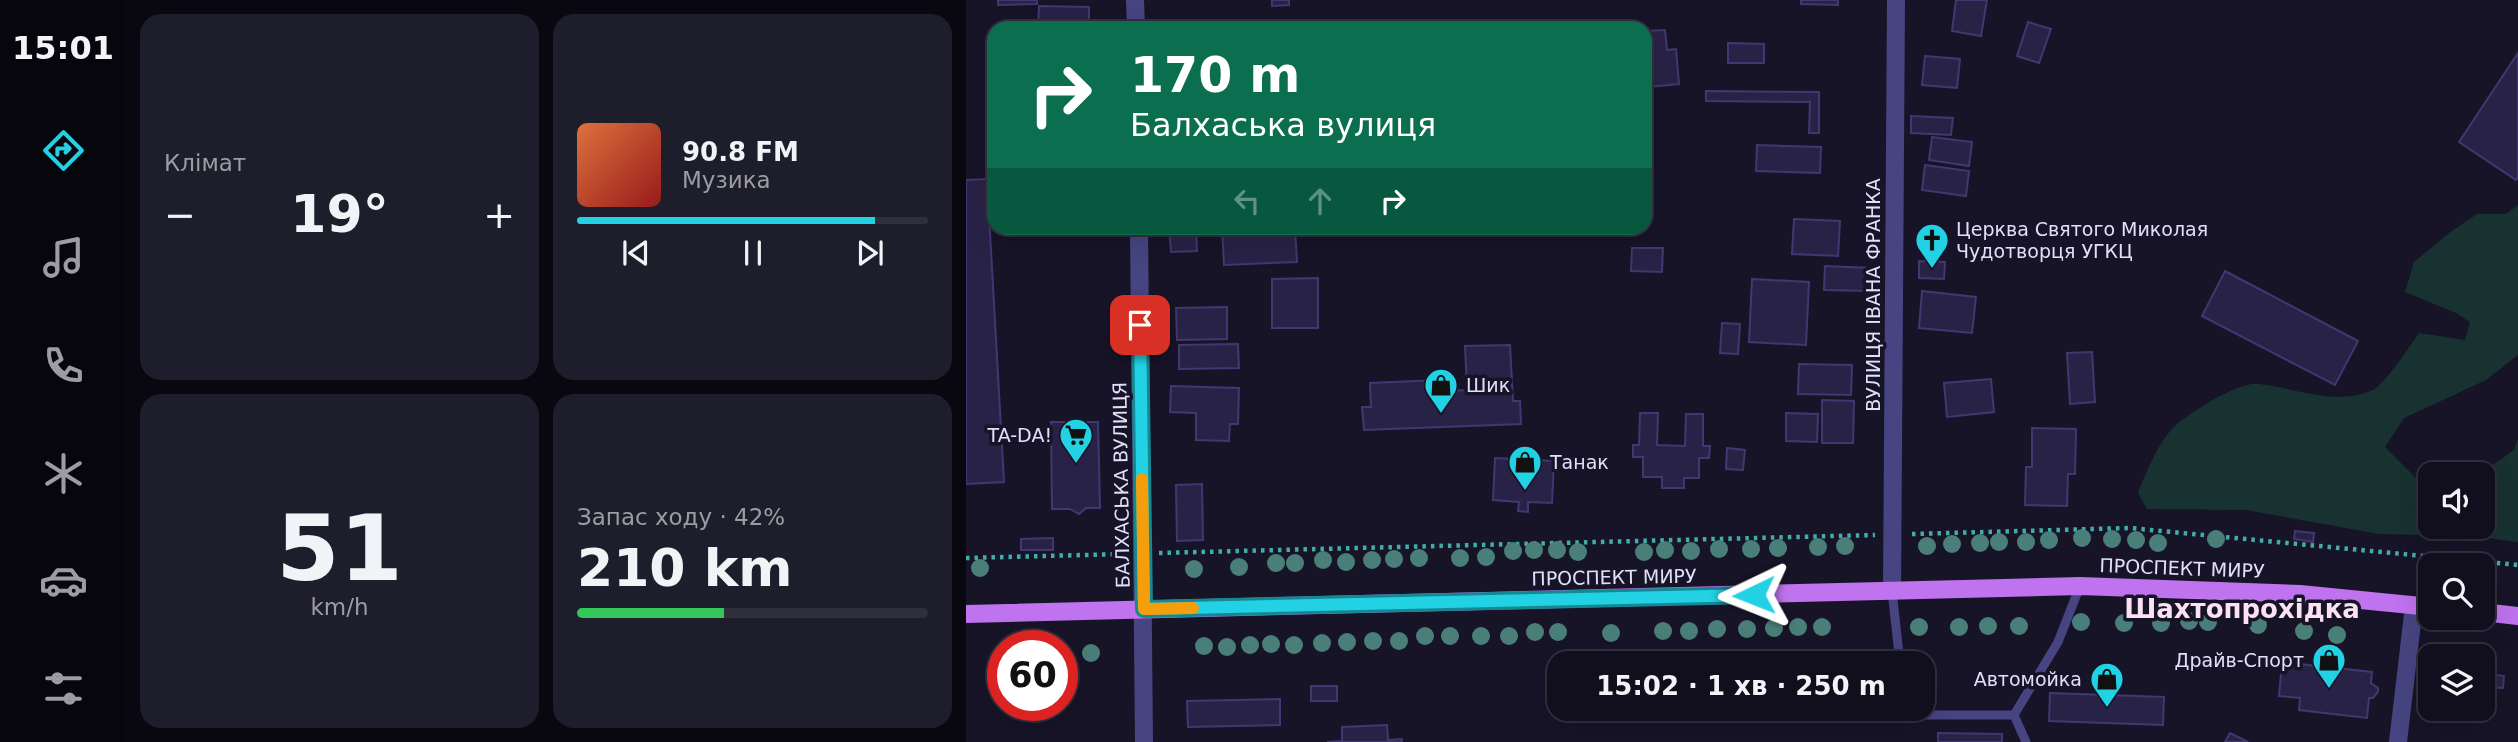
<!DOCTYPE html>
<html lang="uk">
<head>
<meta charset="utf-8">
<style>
	body { margin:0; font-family:"DejaVu Sans",sans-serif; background:#1e1d2b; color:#f1f3f6; height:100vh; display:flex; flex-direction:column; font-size:26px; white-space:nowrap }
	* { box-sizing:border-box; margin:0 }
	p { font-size:23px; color:#9c9ca4 }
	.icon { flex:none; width:38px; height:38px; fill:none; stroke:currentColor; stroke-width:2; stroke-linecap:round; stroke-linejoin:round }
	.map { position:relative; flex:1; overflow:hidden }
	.side { display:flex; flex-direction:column; gap:14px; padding:14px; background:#090810; width:840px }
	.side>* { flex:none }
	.top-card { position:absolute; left:21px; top:21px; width:665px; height:214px; border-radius:21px; box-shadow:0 7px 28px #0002,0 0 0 2px #302f3c; background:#0b6e4f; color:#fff; overflow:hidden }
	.fabs { position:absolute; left:1452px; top:462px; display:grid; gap:14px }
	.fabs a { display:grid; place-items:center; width:77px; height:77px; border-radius:14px; background:#110f1e; box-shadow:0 7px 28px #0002,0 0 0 2px #302f3c; font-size:35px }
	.speed { position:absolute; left:21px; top:630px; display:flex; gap:14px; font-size:35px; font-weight:700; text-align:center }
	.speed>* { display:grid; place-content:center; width:91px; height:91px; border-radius:50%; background:#110f1e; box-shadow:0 7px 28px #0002,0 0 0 2px #302f3c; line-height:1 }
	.speed .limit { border:10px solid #d22; background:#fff; color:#111 }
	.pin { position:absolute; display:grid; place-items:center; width:60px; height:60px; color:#fff; margin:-30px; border-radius:14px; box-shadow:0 4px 10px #0006 }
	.me { position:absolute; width:77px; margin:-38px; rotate:268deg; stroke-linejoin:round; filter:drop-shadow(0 0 5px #0008) }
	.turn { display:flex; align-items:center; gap:24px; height:147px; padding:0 28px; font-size:32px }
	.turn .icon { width:91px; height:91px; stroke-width:2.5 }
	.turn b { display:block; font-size:49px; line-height:60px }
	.lanes { display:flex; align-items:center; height:66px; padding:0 28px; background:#0003; justify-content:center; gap:35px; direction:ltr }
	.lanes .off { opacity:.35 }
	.big { font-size:52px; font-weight:700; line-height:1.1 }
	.side .card { flex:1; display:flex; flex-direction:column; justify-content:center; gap:10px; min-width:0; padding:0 24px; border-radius:21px; background:#1e1d2b }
	.side .dial { align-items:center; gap:0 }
	.dial b { font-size:91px; line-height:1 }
	.song { display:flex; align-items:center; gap:21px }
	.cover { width:84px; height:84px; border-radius:10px; background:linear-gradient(135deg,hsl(20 70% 55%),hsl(0 70% 35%)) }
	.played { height:7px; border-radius:4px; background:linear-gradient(90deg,#22d2e4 85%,#302f3c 85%) }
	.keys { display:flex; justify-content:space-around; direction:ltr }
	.heat { display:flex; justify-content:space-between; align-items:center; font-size:38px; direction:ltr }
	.charge { height:10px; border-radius:5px; background:linear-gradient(90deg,#34c759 42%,#302f3c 0) }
	.side .tiles { flex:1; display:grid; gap:14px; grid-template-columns:repeat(2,1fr) }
	.trip { position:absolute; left:581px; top:651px; width:388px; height:70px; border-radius:21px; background:#110f1e; box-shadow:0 7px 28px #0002,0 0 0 2px #302f3c; font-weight:700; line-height:70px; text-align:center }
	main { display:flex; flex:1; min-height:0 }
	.tabs { display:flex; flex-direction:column; width:126px; justify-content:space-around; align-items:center; background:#07060c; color:#9c9ca4 }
	.tabs .icon { width:49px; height:49px }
	.tabs .selected { color:#22d2e4 }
	.tabs b { font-size:32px; color:#f1f3f6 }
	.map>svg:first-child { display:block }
</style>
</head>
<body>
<main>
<nav class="tabs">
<b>15:01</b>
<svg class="icon selected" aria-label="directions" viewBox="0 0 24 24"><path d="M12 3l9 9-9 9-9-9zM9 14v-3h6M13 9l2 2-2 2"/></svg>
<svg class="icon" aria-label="music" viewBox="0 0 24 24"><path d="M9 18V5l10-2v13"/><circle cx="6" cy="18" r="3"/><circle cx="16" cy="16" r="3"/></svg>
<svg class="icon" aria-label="phone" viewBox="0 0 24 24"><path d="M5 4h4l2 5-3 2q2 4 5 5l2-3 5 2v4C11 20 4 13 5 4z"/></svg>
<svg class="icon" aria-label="climate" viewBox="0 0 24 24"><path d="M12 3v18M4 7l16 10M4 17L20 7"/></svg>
<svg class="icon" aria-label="car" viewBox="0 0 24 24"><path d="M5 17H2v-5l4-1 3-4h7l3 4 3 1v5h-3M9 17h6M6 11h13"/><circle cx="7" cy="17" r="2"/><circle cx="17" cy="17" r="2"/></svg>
<svg class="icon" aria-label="filters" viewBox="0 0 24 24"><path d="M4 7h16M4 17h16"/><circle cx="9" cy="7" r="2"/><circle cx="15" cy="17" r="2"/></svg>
</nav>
<section class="side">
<div class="tiles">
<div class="card"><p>Клімат</p>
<div class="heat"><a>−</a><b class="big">19°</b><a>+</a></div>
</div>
<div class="card">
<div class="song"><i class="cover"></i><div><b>90.8 FM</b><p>Музика</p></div></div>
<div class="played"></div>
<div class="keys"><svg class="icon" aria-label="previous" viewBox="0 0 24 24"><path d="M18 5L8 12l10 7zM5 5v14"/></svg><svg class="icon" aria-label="pause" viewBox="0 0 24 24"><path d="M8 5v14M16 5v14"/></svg><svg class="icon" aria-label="next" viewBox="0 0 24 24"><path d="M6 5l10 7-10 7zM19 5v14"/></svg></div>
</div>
<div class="card dial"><b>51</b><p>km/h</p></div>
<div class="card"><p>Запас ходу · 42%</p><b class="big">210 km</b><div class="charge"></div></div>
</div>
</section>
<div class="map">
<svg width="1552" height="742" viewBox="0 0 1552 742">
	<rect width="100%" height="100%" fill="#171428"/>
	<path fill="#183231" d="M1552 205V355L1520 380 1438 418 1419 447 1461 489H1465V527H1517V474H1514L1548 450 1552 439V542L1505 536 1413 534 1280 510 1181 509 1172 493C1181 471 1191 444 1208 427 1223 413 1273 381 1293 384 1330 388 1368 406 1405 391 1418 386 1443 347 1453 333L1499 340 1504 322 1490 313 1439 292 1448 262 1483 233 1511 214H1540Z"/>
	<g fill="#292247" stroke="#423770" stroke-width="2">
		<path d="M32 0H71V4L32 5Z"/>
		<path d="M306 0H323V5L306 6Z"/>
		<path d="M835 0H872V5L835 4Z"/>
		<path d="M990 0H1021L1015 36 986 31Z"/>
		<path d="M73 6 123 7V28H72Z"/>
		<path d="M1062 22 1085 29 1073 63 1051 56Z"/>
		<path d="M699 30 701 50 710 49 713 84 683 87 679 31Z"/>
		<path d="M762 43 798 44V63H762Z"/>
		<path d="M1552 53V177L1550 180 1493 142Z"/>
		<path d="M959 56 994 59 991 88 956 85Z"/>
		<path d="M740 91 853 92V133H843L844 102 740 101Z"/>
		<path d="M945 116 987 118 985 135 945 133Z"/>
		<path d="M966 137 1006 142 1003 166 963 160Z"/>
		<path d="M791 145 855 147 854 173 790 171Z"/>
		<path d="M959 165 1003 171 1000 196 956 190Z"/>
		<path d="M21 179 38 482 0 484V180Z"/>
		<path d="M828 219 874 221 872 256 826 254Z"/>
		<path d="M203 228H230L231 251 205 252Z"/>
		<path d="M256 228H329L331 262 258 265Z"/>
		<path d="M364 228H387V235L364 233Z"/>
		<path d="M666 248H697L696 272 665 271Z"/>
		<path d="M953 261 979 262 978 279 953 278Z"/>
		<path d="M859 266 905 268 904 291 858 290Z"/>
		<path d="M1259 271 1392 341 1369 385 1236 316Z"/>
		<path d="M352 278V328H306V279Z"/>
		<path d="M786 279 843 282 840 345 783 342Z"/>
		<path d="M956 291 1010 297 1006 333 953 328Z"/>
		<path d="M261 307V339L211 340 210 308Z"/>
		<path d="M756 323 774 324 772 354 754 353Z"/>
		<path d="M272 344 273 368 213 369V345Z"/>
		<path d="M544 345 547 401H554L555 424 398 430 396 407H405L404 383 474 380V391L501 390 499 346Z"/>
		<path d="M1126 352 1129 402 1104 404 1101 353Z"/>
		<path d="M833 364 886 365 885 395 832 394Z"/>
		<path d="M1025 379 1028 412 981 417 978 383Z"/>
		<path d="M205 386 273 388 272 424H264L263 441 230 440V413L204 412Z"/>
		<path d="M856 400 888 401 887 443H856Z"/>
		<path d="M674 413H692L691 445 719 446 720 414H737V446H744L743 458H733V478H718V488H696V477H677V457H667V445H673Z"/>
		<path d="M820 413 852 414 851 442 820 441Z"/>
		<path d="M85 422H132L134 508H120L113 514 104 509H86Z"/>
		<path d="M1066 428 1110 429 1109 474H1102L1101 506 1059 505 1060 467H1066Z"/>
		<path d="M761 448 779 450 777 470 760 469Z"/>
		<path d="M529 458 588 461 586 503 562 502V512L552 511 553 502 527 500Z"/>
		<path d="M236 484 237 540 211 541 210 485Z"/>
		<path d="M1329 531 1348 533 1347 542 1328 539Z"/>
		<path d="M87 538V550H55V539Z"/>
		<path d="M1316 662 1406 672 1405 683 1412 688V692L1407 698H1403L1401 718 1333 710 1334 698 1313 696Z"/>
		<path d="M1517 673 1538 676 1537 688 1517 687Z"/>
		<rect x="345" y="686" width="26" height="15"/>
		<path d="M1084 693 1198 697 1197 725 1083 721Z"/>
		<path d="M314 699V725L222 727 221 701Z"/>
		<path d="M421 725 422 740 436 739V742H361L376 741V727Z"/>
		<path d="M972 733 1036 734V742H972Z"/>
		<path d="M1264 733 1282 742H1259Z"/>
	</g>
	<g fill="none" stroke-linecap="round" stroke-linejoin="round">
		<g stroke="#40aea7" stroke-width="4.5" stroke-dasharray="3.5 5" stroke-linecap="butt">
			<path d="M946 534 1164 528 1552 565"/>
			<path d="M193 553 909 535"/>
			<path d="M0 558 157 554"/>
		</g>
		<g stroke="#474581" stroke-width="9">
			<path d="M926 591 934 663"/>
			<path d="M941 709 942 715H1048L1092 642 1114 586"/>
			<path d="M1048 715 1060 742"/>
		</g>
		<g stroke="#474581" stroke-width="18">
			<path d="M169 0 170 28"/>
			<path d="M173 228 178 742"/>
			<path d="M926 591 930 0"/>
			<path d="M1432 742 1448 606"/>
		</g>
		<g stroke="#bf73ee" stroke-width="18">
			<path d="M1517 612 1552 616"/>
			<path d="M0 614 1114 586 1334 594 1465 607"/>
		</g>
	</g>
	<g fill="#4a7e79">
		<circle cx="1116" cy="538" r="9"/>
		<circle cx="1146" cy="539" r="9"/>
		<circle cx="1250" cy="539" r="9"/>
		<circle cx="1083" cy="540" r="9"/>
		<circle cx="1170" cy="540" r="9"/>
		<circle cx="1033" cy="542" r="9"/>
		<circle cx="1060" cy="542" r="9"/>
		<circle cx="1014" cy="543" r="9"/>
		<circle cx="1192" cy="543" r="9"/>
		<circle cx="986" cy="544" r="9"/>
		<circle cx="879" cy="546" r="9"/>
		<circle cx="961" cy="546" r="9"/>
		<circle cx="852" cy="547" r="9"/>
		<circle cx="812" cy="548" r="9"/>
		<circle cx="753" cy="549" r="9"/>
		<circle cx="785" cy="549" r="9"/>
		<circle cx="568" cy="550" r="9"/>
		<circle cx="591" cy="550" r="9"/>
		<circle cx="699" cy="550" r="9"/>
		<circle cx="547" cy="551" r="9"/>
		<circle cx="725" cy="551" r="9"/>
		<circle cx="612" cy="552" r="9"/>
		<circle cx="678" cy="552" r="9"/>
		<circle cx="520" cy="557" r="9"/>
		<circle cx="453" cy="558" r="9"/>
		<circle cx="494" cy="558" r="9"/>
		<circle cx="428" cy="559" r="9"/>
		<circle cx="357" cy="560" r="9"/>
		<circle cx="406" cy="560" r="9"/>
		<circle cx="380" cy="562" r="9"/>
		<circle cx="310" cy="563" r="9"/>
		<circle cx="329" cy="563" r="9"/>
		<circle cx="273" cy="567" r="9"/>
		<circle cx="14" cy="568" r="9"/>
		<circle cx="228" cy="569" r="9"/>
		<circle cx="1223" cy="621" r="9"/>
		<circle cx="1115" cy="622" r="9"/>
		<circle cx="1242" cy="622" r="9"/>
		<circle cx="1158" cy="623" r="9"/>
		<circle cx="1195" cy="623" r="9"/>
		<circle cx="1292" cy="625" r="9"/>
		<circle cx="1022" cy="626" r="9"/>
		<circle cx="1053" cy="626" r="9"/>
		<circle cx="832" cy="627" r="9"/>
		<circle cx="856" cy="627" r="9"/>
		<circle cx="953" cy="627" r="9"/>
		<circle cx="993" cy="627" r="9"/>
		<circle cx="808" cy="628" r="9"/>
		<circle cx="751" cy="629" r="9"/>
		<circle cx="781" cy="629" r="9"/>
		<circle cx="697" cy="631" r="9"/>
		<circle cx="723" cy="631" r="9"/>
		<circle cx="1338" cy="631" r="9"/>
		<circle cx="569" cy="632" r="9"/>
		<circle cx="592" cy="632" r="9"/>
		<circle cx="645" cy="633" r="9"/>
		<circle cx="1371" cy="635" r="9"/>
		<circle cx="459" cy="636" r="9"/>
		<circle cx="484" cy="636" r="9"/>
		<circle cx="515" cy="636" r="9"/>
		<circle cx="543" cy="636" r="9"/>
		<circle cx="407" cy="641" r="9"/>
		<circle cx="433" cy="641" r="9"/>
		<circle cx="381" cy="642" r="9"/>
		<circle cx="356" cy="643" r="9"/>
		<circle cx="305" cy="644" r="9"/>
		<circle cx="284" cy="645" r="9"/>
		<circle cx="328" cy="645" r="9"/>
		<circle cx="238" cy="646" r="9"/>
		<circle cx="261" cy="647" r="9"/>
		<circle cx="125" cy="653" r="9"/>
	</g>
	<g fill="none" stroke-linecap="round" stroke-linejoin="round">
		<defs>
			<path id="route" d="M174 325 178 609 788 595"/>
		</defs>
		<use href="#route" stroke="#168894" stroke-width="18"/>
		<use href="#route" stroke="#22d2e4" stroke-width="12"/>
		<path stroke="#f59e0b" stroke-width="12" d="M176 479 178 609 227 608"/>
	</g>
	<defs>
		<symbol id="church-pin" viewBox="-11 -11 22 30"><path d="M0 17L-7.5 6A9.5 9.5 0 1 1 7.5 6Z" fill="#22d2e4" stroke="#171428"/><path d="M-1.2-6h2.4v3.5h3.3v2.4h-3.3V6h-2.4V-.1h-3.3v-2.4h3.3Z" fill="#111"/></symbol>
		<symbol id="shop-pin" viewBox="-11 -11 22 30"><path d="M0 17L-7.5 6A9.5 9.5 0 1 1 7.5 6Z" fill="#22d2e4" stroke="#171428"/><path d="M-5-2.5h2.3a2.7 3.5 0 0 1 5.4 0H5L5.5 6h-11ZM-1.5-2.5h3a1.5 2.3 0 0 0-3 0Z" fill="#111"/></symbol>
		<symbol id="supermarket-pin" viewBox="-11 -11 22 30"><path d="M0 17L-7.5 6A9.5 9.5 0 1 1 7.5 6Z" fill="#22d2e4" stroke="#171428"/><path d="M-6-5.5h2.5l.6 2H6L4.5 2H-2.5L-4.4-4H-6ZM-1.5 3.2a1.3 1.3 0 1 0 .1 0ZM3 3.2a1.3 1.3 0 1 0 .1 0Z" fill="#111"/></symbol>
	</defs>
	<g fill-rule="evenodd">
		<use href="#church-pin" x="947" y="221" width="38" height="52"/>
		<use href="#shop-pin" x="456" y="366" width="38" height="52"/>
		<use href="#supermarket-pin" x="91" y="416" width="38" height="52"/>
		<use href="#shop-pin" x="540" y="443" width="38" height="52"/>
		<use href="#shop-pin" x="1344" y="641" width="38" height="52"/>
		<use href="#shop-pin" x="1122" y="660" width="38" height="52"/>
	</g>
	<g text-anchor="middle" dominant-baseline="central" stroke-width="7" stroke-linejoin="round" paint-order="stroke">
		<g font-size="19" fill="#e2dffb" stroke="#171428" text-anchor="start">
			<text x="990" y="229">Церква Святого Миколая<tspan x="990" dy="22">Чудотворця УГКЦ</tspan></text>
			<text x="500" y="385">Шик</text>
			<text x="86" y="435" text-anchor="end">TA-DA!</text>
			<text x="584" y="462">Танак</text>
			<text x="1338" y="660" text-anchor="end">Драйв-Спорт</text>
			<text x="1116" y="679" text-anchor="end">Автомойка</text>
		</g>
		<g font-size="19" fill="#e2dffb" stroke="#171428">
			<text transform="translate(907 295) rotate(-90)">ВУЛИЦЯ ІВАНА ФРАНКА</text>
			<text transform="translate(155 485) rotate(-91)">БАЛХАСЬКА ВУЛИЦЯ</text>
			<text transform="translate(1216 568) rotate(2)">ПРОСПЕКТ МИРУ</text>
			<text transform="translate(648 577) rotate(-1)">ПРОСПЕКТ МИРУ</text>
		</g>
		<g font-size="26" font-weight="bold" fill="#fbe1f2" stroke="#171428">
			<text x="1276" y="609">Шахтопрохідка</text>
		</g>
	</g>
</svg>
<div class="fabs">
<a><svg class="icon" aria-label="sound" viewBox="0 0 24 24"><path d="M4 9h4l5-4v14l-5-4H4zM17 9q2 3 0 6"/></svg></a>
<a><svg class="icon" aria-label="search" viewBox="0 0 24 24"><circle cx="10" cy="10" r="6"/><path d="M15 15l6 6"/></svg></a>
<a><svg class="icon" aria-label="layers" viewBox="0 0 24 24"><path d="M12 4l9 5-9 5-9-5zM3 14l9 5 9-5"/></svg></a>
</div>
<div class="speed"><div class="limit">60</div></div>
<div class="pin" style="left:174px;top:325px;background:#d93025"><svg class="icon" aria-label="arrive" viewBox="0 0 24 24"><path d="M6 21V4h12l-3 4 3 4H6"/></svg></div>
<svg class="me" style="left:788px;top:595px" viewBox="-20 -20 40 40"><path d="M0-17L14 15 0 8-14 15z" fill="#22d2e4" stroke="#fff" stroke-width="4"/></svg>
<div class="trip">15:02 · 1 хв · 250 m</div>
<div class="top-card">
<div class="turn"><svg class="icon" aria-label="right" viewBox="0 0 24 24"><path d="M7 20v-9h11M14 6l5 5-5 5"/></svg><div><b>170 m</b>Балхаська вулиця</div></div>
<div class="lanes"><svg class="icon off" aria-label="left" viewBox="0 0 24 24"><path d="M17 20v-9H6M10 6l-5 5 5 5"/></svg><svg class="icon off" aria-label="ahead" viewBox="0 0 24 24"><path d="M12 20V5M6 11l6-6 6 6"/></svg><svg class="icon" aria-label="right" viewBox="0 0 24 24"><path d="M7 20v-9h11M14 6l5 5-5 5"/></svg></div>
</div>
</div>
</main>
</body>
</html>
